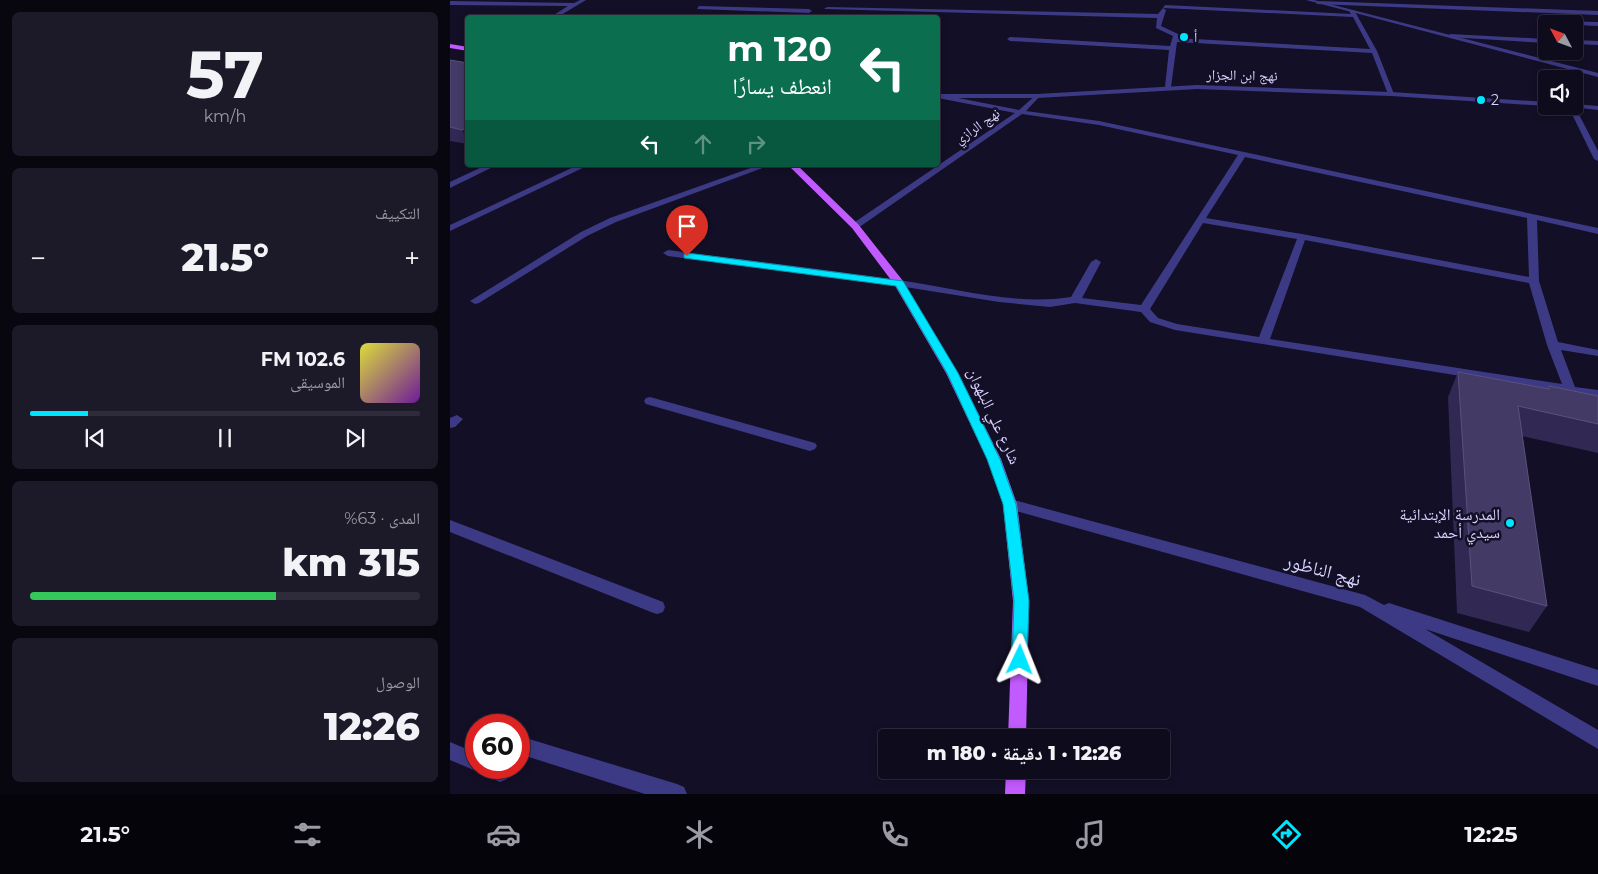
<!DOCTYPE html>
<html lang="ar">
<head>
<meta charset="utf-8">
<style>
	body { margin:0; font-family:Montserrat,"Noto Naskh Arabic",sans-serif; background:#1c1929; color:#f1f3f6; direction:rtl; height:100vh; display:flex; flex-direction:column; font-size:19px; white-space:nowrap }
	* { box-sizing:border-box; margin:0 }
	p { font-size:16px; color:#9b9ba3 }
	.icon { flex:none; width:28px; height:28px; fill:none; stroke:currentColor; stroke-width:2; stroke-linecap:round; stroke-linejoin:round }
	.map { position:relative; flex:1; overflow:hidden; direction:ltr }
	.details { display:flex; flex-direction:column; gap:12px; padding:12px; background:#08060f; width:450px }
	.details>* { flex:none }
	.hud { position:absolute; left:15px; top:15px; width:475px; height:152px; border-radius:5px; box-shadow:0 2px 8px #0003,0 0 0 1px #2e2b3b; direction:rtl; background:#0b6e4f; color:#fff; overflow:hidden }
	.needle { width:32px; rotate:311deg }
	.tools { position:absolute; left:1088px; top:15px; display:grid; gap:10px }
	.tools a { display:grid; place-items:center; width:45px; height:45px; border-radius:5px; background:#0e0b1c; box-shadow:0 2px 8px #0003,0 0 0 1px #2e2b3b; font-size:25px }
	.speed { position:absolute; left:15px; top:714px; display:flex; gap:10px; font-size:25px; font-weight:700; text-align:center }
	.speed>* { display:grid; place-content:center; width:65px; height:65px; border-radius:50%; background:#0e0b1c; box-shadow:0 2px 8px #0003,0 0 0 1px #2e2b3b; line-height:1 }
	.speed .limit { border:8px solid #d22; background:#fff; color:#111 }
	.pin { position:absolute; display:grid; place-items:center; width:42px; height:42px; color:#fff; margin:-51px -21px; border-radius:50% 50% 50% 0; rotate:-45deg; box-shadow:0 0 5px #0007 }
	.pin .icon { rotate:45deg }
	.me { position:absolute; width:55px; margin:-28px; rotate:2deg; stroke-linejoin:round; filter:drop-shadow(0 0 4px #0008) }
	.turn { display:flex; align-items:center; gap:18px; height:105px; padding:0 25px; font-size:22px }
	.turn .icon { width:65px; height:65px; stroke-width:2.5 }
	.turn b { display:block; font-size:35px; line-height:42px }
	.lanes { display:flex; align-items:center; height:48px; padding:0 25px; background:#0003; justify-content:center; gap:25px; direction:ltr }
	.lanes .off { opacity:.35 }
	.big { font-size:38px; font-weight:800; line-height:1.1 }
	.details .card { flex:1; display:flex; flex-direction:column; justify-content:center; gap:8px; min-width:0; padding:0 18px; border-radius:8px; background:#1c1929 }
	.details .dial { align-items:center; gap:0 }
	.dial b { font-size:65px; line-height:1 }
	.song { display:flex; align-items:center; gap:15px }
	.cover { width:60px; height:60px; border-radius:8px; background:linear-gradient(135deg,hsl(60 70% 55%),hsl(280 70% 35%)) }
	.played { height:5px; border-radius:2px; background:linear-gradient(90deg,#00e5ff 15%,#2e2b3b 15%) }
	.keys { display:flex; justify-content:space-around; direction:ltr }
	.heat { display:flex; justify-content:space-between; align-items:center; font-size:28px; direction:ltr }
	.charge { height:8px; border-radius:4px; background:linear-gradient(90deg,#34c759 63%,#2e2b3b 0) }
	.trip { position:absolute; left:428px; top:729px; width:292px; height:50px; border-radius:5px; background:#0e0b1c; box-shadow:0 2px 8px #0003,0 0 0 1px #2e2b3b; font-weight:800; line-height:50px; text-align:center; direction:rtl }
	.menu { display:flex; height:80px; justify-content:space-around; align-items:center; background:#06040b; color:#9b9ba3 }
	.menu .icon { width:35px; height:35px }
	.menu .current { color:#00e5ff }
	.menu b { font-size:22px; color:#f1f3f6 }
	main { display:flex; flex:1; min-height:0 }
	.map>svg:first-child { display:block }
</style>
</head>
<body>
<main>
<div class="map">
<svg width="1148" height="794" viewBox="0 0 1148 794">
	<rect width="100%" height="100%" fill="#130f26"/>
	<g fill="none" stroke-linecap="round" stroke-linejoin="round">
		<g fill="#3d3a85" fill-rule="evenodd">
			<path d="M130 0H136L106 18H99L118 6 0 5V1L124 3Z"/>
			<path d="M868 1 1148 11V15L866 4Z"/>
			<path d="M715 5 901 14 899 11 904 10 927 51 944 94 941 96 938 94 922 53 727 42 721 87 718 89 715 87 719 50 560 41 557 39 560 37 720 46 723 36 706 28 707 18 374 9 377 7 708 14 713 8 716 10 711 26 728 34V38L920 49 903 17 713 8Z"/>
			<path d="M249 6 359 9 362 11 359 13 247 9Z"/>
			<path d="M1106 21 1148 22V26L1104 24Z"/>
			<path d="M1000 34 1096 39V43L998 37Z"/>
			<path d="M1124 40 1148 41V45L1124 44Z"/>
			<path d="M488 94 569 110 587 94 590 96 576 111 649 121 1148 228V234L1087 220 1089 281 1108 342 1148 350V356L1111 350 1125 387 1148 390V398L725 330 700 322 691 312 625 303 600 307 549 302 449 286 218 256 213 253 218 250C295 260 371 269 448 280 504 288 565 306 621 297L641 262 646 259 651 262 632 298 691 305 788 155 649 125 572 114 408 228H402V224L565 113 488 98ZM795 157 1077 218 1079 277 852 234 756 218ZM753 223 847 239 809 337 727 324 708 318 700 309ZM855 240 1079 283 1097 345 1112 384 820 339Z"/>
			<path d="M1124 105 1148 151V161L1144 159 1118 106Z"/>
			<path d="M36 165H47L0 188V182Z"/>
			<path d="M128 165H139L0 231V225Z"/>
			<path d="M309 165H321L166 222 137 236 29 303 25 304 20 301 131 232 160 218Z"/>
			<path d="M200 397 365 443 367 446 365 449 360 451 196 404 194 401 196 398Z"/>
			<path d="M7 415 13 419 5 427 0 428V418Z"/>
			<path d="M560 499 915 595 934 605 939 603 1148 670V686L975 629 1148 730V749L910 607 555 508 553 504 555 500Z"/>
			<path d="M0 520 213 602 215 607 213 612 207 614 201 612 0 532Z"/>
			<path d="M79 739 227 784 234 787 237 794H195L79 757 72 755 69 748 72 741Z"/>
			<path d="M0 742 26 753V768H58L60 772 57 779 50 782 33 775 31 770 26 771 0 760Z"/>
		</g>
		<g fill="#3d3a85" fill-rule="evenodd">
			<path d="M856 0H864L1148 73V77Z"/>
			<path d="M747 85 941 92 1096 102V106L941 96 747 89 587 98H488V94H587Z"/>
			<path d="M1124 104 1148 106V110L1122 107Z"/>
		</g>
		<g fill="#c25bff" fill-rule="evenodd">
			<path d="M0 44 18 47V51L0 48Z"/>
			<path d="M338 165H347L408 224 453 281 508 373 551 459 567 504 579 601 576 738H558L563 601 553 504 537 459 496 373 444 284 402 228Z"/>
			<path d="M556 770H576L575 794H555Z"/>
		</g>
	</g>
	<g fill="#312854">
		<path d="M0 60 18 63V144L0 141Z"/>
		<path d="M1008 372 1097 389 1099 386 1148 424V453L1072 436 1097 606 1079 632 1007 613 998 397Z"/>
	</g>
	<path fill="#1d163a" d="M18 127V141L12 130Z"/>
	<g fill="#433a66" stroke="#5a527e">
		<path d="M0 60 18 63V127L12 130 0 127Z"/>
		<path d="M1008 372 1099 389V386L1148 396V424L1068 406 1097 606 1022 586Z"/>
	</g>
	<path fill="#00e5ff" stroke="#0095a6" d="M237 253 453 281 508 373 550 459 566 504 579 601 577 660 575 665 570 667 564 665 562 660 564 601 553 504 537 459 497 373 446 286 234 258V254Z"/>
	<g fill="#00e5ff" stroke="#130f26" stroke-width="2">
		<circle cx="734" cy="37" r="5"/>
		<circle cx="1031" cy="100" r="5"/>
		<circle cx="1060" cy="523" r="5"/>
	</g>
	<g text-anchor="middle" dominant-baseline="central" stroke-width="5" stroke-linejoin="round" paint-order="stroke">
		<g font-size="14" fill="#d9d4ff" stroke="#130f26" text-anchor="start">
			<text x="744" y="37">أ</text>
			<text x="1041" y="100">2</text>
		</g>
		<g font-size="14" fill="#d9d4ff" stroke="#130f26">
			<text transform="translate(792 75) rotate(1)">نهج ابن الجزار</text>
			<text transform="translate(527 126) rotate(-35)">نهج الرازي</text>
		</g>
		<g font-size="16" fill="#d9d4ff" stroke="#130f26">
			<text transform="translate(544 416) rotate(65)">شارع علي البلهوان</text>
		</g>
		<g font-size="16" fill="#d9d4ff" stroke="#130f26" text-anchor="end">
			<text x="1050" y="514">المدرسة الإبتدائية<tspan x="1050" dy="18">سيدي أحمد</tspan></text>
		</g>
		<g font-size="19" fill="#d9d4ff" stroke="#130f26">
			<text transform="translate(873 570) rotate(15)">نهج الناظور</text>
		</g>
	</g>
</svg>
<div class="tools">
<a><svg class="needle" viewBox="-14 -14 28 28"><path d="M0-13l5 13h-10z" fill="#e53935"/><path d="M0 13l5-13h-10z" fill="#9b9ba3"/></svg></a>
<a><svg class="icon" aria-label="sound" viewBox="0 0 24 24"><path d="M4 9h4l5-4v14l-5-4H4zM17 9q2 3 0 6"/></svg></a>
</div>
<div class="speed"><div class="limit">60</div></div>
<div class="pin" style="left:237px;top:256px;background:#d93025"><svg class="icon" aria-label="arrive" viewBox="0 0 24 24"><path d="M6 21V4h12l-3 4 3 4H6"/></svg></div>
<svg class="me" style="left:570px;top:660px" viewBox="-20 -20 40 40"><path d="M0-17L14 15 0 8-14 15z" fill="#00e5ff" stroke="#fff" stroke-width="4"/></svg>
<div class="trip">12:26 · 1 دقيقة · 180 m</div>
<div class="hud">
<div class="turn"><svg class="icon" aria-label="left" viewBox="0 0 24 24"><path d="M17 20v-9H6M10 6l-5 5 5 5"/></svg><div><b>120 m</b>انعطف يسارًا</div></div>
<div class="lanes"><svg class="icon" aria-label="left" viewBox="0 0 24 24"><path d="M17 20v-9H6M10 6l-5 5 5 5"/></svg><svg class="icon off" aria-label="ahead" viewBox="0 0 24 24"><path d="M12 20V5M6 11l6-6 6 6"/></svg><svg class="icon off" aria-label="right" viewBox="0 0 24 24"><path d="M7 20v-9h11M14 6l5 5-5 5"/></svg></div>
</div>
</div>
<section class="details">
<div class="card dial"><b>57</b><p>km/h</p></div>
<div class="card"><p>التكييف</p>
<div class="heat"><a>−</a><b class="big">21.5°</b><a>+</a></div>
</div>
<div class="card">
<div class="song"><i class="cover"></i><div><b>102.6 FM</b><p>الموسيقى</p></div></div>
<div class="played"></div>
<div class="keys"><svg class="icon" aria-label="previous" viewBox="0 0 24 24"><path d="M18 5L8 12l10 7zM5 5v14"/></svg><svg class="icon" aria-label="pause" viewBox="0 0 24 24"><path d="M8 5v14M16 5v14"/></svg><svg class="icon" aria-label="next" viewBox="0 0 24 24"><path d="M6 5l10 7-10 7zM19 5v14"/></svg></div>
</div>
<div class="card"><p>المدى · 63%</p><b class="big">315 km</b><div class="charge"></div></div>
<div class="card"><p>الوصول</p><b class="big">12:26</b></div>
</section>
</main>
<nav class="menu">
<b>12:25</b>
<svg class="icon current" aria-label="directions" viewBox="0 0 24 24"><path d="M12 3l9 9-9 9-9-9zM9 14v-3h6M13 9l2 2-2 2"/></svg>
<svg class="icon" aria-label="music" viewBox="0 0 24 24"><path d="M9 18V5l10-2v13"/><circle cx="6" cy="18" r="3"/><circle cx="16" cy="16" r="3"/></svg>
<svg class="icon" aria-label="phone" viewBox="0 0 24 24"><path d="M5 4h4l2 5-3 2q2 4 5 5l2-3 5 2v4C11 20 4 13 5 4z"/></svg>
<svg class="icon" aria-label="climate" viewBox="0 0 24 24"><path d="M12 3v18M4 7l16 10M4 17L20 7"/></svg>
<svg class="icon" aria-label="car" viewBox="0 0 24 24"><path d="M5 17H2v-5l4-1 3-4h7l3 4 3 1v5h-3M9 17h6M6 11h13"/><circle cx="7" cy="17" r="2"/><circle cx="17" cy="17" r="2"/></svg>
<svg class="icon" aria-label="filters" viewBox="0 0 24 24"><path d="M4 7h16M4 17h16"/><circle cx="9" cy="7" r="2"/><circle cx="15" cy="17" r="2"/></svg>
<b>21.5°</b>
</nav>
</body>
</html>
